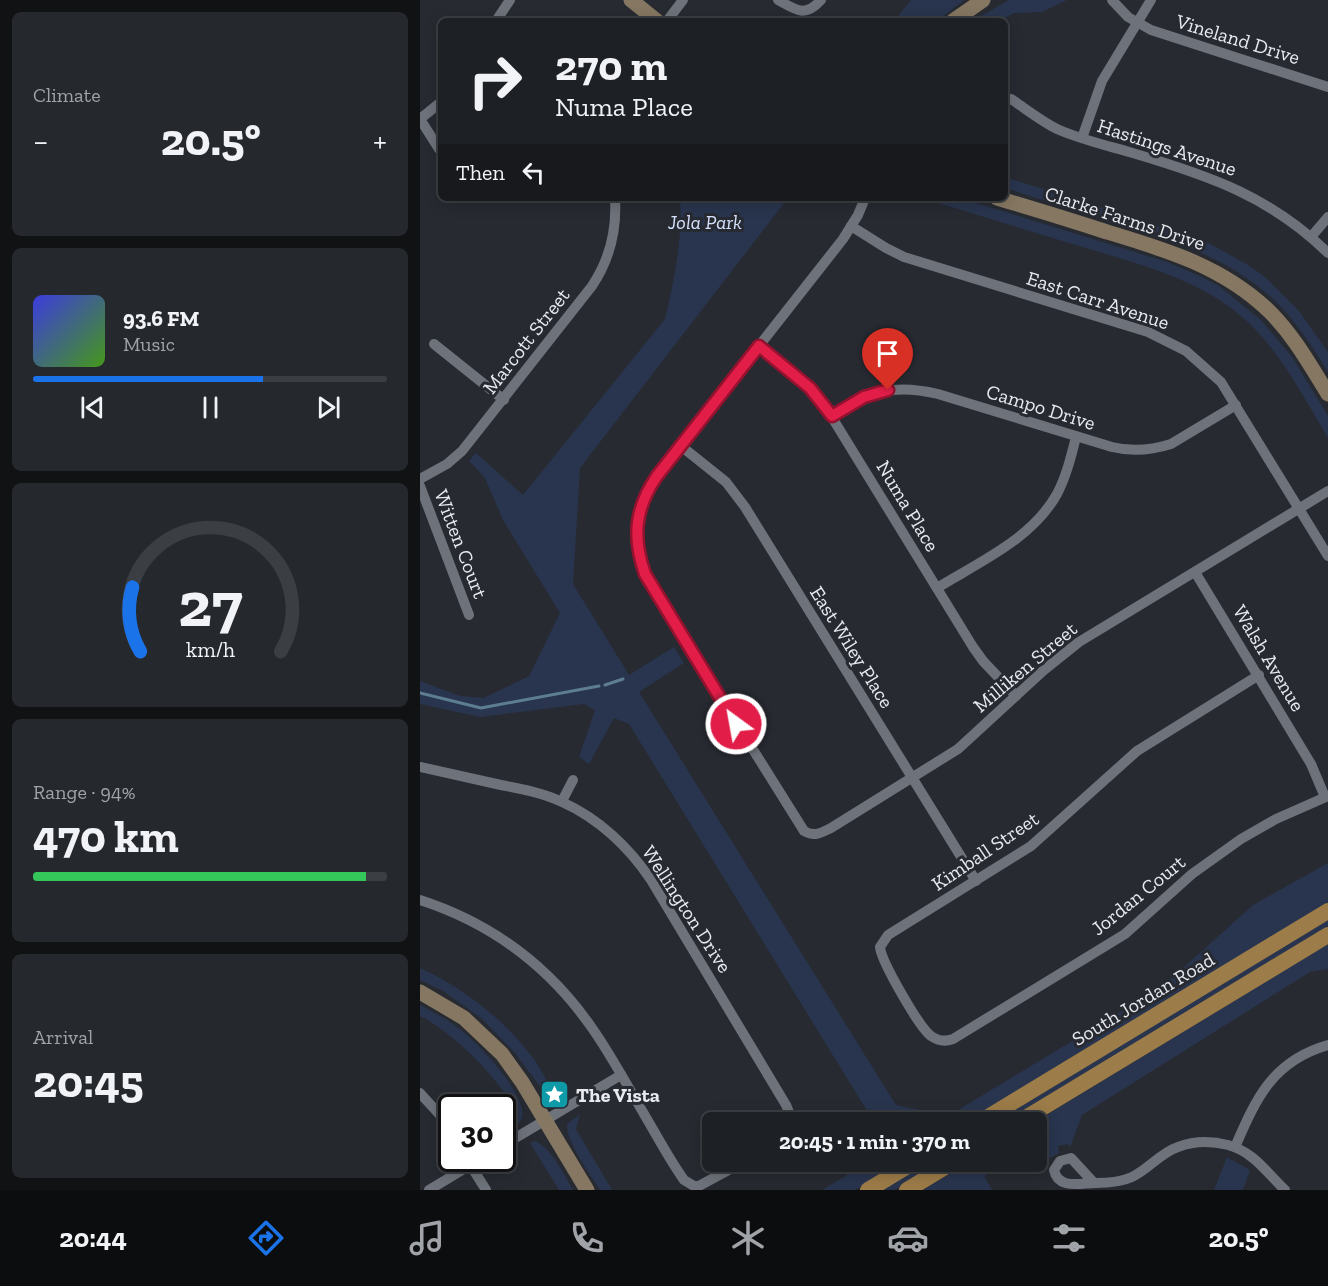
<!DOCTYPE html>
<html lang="en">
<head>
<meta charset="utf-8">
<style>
	body { margin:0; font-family:"Zilla Slab",serif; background:#25282d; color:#f1f3f6; height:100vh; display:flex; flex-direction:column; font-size:22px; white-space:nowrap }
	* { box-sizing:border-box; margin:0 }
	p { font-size:20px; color:#a0a3a7 }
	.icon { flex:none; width:33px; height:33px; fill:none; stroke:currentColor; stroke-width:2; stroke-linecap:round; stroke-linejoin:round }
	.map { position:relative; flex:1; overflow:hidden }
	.sheet { display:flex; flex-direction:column; gap:12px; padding:12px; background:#101214; width:420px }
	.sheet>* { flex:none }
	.guide { position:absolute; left:18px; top:18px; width:570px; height:183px; border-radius:9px; box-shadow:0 3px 15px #0003,0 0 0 2px #3b3e42; background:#1d2025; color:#f1f3f6; overflow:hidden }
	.speed { position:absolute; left:18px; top:1094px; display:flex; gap:12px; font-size:30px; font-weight:700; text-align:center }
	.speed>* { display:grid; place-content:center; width:78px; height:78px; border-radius:50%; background:#1d2025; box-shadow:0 3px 15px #0003,0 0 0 2px #3b3e42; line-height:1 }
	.speed .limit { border:3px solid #111; border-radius:9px; background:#fff; color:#111 }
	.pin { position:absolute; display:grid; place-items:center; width:51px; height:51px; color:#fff; margin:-62px -26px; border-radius:50% 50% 50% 0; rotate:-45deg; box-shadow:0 0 6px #0007 }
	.pin .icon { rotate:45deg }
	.me { position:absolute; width:66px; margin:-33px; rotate:328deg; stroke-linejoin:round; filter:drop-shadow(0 0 4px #0008) }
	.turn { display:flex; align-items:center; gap:21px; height:126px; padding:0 18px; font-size:27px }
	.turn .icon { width:78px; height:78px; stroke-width:2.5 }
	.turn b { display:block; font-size:42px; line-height:51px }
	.then { display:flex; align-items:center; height:57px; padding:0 18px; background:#0003; gap:12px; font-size:22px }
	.big { font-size:45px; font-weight:800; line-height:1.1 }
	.sheet .widget { flex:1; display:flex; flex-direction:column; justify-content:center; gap:9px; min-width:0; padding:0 21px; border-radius:9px; background:#25282d }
	.sheet .dial { align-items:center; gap:0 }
	.dial svg { height:156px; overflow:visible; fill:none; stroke:#3b3e42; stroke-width:7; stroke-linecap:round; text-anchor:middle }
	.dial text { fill:#f1f3f6; stroke:none }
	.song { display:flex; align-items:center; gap:18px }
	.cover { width:72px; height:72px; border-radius:9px; background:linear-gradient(135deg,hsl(240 70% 55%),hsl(100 70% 35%)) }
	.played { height:6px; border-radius:3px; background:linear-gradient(90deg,#1a73e8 65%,#3b3e42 65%) }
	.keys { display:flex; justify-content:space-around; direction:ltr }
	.heat { display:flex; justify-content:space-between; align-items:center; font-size:33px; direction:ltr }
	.charge { height:9px; border-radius:4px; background:linear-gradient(90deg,#34c759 94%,#3b3e42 0) }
	.trip { position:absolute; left:282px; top:1112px; width:345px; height:60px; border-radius:9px; background:#1d2025; box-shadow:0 3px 15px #0003,0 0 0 2px #3b3e42; font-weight:800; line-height:60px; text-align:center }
	.dock { display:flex; height:96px; justify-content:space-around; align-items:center; background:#0c0d0f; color:#a0a3a7 }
	.dock .icon { width:42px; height:42px }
	.dock .active { color:#1a73e8 }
	.dock b { font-size:27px; color:#f1f3f6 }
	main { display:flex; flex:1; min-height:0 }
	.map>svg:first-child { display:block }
</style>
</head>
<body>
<main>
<section class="sheet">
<div class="widget"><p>Climate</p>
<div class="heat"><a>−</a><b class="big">20.5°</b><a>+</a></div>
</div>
<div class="widget">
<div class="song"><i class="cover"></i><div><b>93.6 FM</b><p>Music</p></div></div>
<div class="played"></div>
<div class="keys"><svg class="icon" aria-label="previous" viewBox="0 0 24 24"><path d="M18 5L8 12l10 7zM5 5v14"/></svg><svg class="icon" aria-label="pause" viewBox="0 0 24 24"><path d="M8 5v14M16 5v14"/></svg><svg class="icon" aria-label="next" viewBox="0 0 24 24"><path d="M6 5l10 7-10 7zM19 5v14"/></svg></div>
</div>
<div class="widget dial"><svg viewBox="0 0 100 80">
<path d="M14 69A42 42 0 1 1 86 69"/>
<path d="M14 69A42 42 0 0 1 10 36" stroke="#1a73e8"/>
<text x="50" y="56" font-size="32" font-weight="700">27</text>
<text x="50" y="72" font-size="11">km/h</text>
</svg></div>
<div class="widget"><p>Range · 94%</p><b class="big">470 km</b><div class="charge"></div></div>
<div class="widget"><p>Arrival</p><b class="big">20:45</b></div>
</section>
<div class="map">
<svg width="908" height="1190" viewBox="0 0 908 1190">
	<rect width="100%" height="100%" fill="#272a31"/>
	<g fill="#29354e">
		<path d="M491 0H544L517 21H474Z"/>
		<path d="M589 0H647L622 12 594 13 580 21H552Z"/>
		<path d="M585 177 783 240 830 266 845 277 879 311 908 352V372C892 346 875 320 853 299 807 257 756 242 699 224 661 212 623 200 585 188Z"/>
		<path d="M260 198H368L160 468 153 584 209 675 254 647 264 663 219 692 476 1105 528 1116 743 986 833 905 908 863V904L546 1122H454L209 724 194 718 169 764 159 757 175 710 164 704 60 717 0 704V681L40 696 64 698 109 676 140 613 83 520 65 478 49 461 56 453 103 495 245 319C254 281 263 238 260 198Z"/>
		<path d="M502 198H539L589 213 747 262 782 277 799 286 841 320 872 357 908 416V438C885 399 863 357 831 325 782 277 710 262 646 242 598 228 550 212 502 198Z"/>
		<path d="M908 920V928L587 1122H574Z"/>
		<path d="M908 944V969L890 972 662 1115 650 1147 648 1144 638 1146 639 1153 630 1158 617 1152 616 1122H615Z"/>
		<path d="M0 968C42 987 81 1017 110 1054 119 1065 125 1078 132 1090L147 1094 135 1100 128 1097 95 1053 61 1018 23 991 0 980Z"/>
		<path d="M0 1005C16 1013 33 1023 47 1035 61 1047 119 1107 98 1124 94 1089 31 1031 0 1016Z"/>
		<path d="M160 1114 156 1129 192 1190H180C170 1174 146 1142 147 1124Z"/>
		<path d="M115 1141C131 1147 145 1176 153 1190H139L110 1143Z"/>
		<path d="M807 1157 830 1170 823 1190H794Z"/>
		<path d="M439 1161H482L435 1190H402L426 1176Z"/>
		<path d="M509 1161H523L475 1190H461Z"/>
		<path d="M551 1161H589L564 1176 572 1190H503Z"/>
	</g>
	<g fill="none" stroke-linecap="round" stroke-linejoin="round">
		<g stroke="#5d7e92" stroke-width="3">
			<path d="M185 685 203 679"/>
			<path d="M0 693 61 708 179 686"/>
		</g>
		<g stroke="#6e727a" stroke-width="10">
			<path d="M358 0C376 10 385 18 401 0"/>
			<path d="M692 0 708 17 731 30 908 87"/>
			<path d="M76 21 90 0"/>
			<path d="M247 21 263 0"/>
			<path d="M591 99C606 109 621 121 637 129 662 140 689 146 716 154 790 176 851 197 908 253"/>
			<path d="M21 102 0 119 21 152"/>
			<path d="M662 138 682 81 731 0"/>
			<path d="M445 198 438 215 423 239 237 476C213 511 211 546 230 585L384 831C394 837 401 833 411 828L538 749 624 670 659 642 908 491"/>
			<path d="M431 226 466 248 484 257 728 332 766 351 801 382 908 556"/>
			<path d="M891 237 908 217"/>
			<path d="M14 344 84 400"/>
			<path d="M338 346 378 377 405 406 553 647 563 661 596 696"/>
			<path d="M412 416C452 392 470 383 518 394L692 447C712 452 732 450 751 444L816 405"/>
			<path d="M261 446 306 482 325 507 556 881"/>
			<path d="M0 479 27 464 42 451 172 286C190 259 197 231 195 198"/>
			<path d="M0 486 49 615"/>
			<path d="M775 572 891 764 905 797"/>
			<path d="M517 588C559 562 612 539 637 494 646 477 651 457 656 437"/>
			<path d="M839 675 717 751 611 846 468 935 460 947C461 961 499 1027 511 1036 518 1041 525 1042 533 1039L705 934 772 874 821 839 856 819 908 796"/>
			<path d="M0 767C27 773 54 779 81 785 102 789 123 793 142 802 178 818 209 847 231 880L366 1105 373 1122"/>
			<path d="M142 801 153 780"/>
			<path d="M0 900C71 923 129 966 172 1028 191 1055 207 1085 224 1114 237 1136 249 1159 264 1180L274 1186H279L325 1161"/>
			<path d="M0 1093 19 1114 32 1133"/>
			<path d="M82 1146 201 1075"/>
			<path d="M815 1147C836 1099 852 1061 908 1045"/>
			<path d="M46 1158 66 1190"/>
			<path d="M674 1183 651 1158 640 1161 634 1170C638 1190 661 1183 676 1183 689 1183 701 1182 712 1177 729 1169 740 1153 758 1147 774 1141 792 1141 808 1145 834 1152 846 1172 865 1190"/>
			<path d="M9 1190 62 1158"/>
		</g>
		<g stroke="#857761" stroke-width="15">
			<path d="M211 0 237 21"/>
			<path d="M533 21 563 0"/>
			<path d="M577 198C614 209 650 220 687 232 747 250 804 267 850 312 874 336 890 365 908 394"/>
			<path d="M0 992 44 1018 82 1054 102 1082 167 1190"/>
		</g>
		<g stroke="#9c7c48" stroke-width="16">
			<path d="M560 1122 908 911"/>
			<path d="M599 1122 908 935"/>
			<path d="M448 1190 496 1161"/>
			<path d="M487 1190 535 1161"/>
		</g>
	</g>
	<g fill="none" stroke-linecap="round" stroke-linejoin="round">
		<defs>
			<path id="route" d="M316 724 225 574C212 537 215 508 237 476L339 346 390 388 412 416 444 397 468 390"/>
		</defs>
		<use href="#route" stroke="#92132f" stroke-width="15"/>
		<use href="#route" stroke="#e11d48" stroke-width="10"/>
	</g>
	<defs>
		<symbol id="sight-square" viewBox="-11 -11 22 22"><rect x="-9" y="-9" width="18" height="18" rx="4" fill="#0f9aa8" stroke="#272a31"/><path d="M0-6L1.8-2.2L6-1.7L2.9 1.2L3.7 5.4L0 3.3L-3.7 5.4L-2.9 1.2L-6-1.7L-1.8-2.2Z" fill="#fff"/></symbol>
	</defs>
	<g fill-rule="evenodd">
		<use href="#sight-square" x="118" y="1078" width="33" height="33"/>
	</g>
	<g text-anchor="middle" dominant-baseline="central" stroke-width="6" stroke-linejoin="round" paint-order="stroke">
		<g font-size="20" fill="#e8eaef" stroke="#272a31">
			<text transform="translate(818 39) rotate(17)">Vineland Drive</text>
			<text transform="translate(747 147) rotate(18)">Hastings Avenue</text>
			<text transform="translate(705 218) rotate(18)">Clarke Farms Drive</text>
			<text transform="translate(678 300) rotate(18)">East Carr Avenue</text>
			<text transform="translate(106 341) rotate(-52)">Marcott Street</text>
			<text transform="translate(621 407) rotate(17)">Campo Drive</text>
			<text transform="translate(488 506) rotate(59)">Numa Place</text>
			<text transform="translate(41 544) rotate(69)">Witten Court</text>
			<text transform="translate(432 647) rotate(58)">East Wiley Place</text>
			<text transform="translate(849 658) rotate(59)">Walsh Avenue</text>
			<text transform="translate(605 667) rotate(-40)">Milliken Street</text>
			<text transform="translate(565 851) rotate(-34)">Kimball Street</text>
			<text transform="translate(718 895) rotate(-39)">Jordan Court</text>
			<text transform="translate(267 909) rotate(57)">Wellington Drive</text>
			<text transform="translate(723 999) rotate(-31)">South Jordan Road</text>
		</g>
		<g font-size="20" font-style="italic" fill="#d5e2fd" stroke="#272a31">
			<text x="285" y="222">Jola Park</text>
		</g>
		<g font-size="20" font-weight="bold" fill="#e8eaef" stroke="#272a31" text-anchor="start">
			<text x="156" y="1095">The Vista</text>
		</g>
	</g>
</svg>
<div class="speed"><div class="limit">30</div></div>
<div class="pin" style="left:468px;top:390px;background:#d93025"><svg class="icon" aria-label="arrive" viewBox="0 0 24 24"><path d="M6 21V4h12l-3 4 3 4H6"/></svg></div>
<svg class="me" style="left:316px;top:724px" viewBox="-20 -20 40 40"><circle r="17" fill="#e11d48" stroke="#fff" stroke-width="3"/><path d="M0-11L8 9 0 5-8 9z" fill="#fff"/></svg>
<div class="trip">20:45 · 1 min · 370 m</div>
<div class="guide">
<div class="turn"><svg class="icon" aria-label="right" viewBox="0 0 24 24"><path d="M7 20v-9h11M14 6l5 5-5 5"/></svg><div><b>270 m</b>Numa Place</div></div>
<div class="then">Then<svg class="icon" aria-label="left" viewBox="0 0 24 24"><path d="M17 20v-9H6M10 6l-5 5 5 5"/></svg></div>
</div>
</div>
</main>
<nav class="dock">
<b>20:44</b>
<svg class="icon active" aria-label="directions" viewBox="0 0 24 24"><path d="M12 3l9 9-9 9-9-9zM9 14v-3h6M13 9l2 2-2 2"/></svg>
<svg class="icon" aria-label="music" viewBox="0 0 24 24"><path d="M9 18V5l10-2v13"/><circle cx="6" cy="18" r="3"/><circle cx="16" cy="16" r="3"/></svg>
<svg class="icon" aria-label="phone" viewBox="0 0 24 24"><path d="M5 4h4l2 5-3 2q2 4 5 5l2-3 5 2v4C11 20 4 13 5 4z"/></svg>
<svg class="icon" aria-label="climate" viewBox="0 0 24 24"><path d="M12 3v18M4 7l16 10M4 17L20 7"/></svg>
<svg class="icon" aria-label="car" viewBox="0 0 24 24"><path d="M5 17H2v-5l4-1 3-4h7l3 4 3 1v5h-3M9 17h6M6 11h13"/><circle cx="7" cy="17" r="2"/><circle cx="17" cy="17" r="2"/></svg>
<svg class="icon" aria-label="filters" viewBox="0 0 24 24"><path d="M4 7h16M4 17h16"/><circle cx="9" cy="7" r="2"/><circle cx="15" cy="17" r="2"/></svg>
<b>20.5°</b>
</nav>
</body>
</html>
